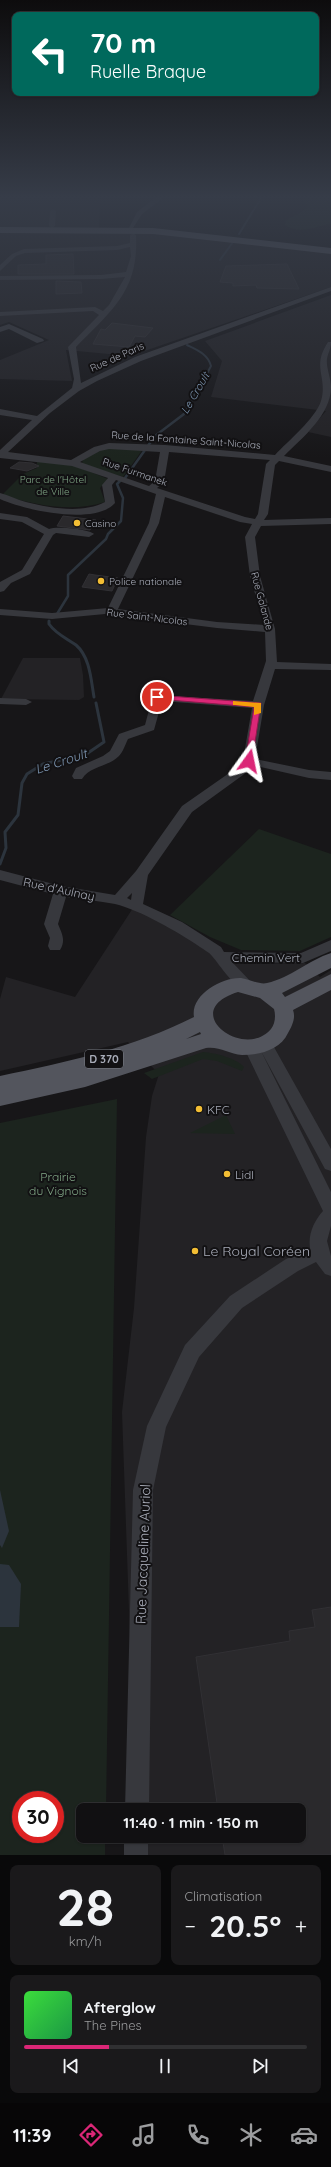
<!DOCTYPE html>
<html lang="fr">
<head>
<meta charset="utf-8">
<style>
	body { margin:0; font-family:Quicksand,sans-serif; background:#1a191b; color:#f1f3f6; height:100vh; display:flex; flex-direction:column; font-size:15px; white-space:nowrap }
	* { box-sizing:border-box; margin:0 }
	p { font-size:13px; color:#9c9d9f }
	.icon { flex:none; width:22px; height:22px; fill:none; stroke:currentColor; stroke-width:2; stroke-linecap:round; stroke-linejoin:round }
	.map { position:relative; height:1855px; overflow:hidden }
	.side { display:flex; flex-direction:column; gap:10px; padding:10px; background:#09090a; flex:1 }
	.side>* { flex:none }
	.top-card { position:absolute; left:12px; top:12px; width:307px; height:84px; border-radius:8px; box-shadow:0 1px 3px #0004,0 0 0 1px #303032; background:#00695c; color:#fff; overflow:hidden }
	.speed { position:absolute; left:12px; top:1791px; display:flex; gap:8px; font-size:20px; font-weight:700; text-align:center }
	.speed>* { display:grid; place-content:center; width:52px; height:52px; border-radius:50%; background:#111012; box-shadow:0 1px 3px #0004,0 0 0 1px #303032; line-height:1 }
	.speed .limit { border:6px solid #d22; background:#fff; color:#111 }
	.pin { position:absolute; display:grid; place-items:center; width:34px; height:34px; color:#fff; margin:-17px; border:2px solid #fff; border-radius:50%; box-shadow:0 1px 4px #0007 }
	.me { position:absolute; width:44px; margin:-22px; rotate:12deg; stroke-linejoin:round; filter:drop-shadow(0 0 3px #0008) }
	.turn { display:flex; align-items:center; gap:14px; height:84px; padding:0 12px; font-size:18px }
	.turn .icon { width:52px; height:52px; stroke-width:2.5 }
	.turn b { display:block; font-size:28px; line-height:34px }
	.big { font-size:30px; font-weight:800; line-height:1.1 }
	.side .card { flex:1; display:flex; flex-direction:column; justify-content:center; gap:6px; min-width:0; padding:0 14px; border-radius:8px; background:#1a191b }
	.side .dial { align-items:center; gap:0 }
	.dial b { font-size:52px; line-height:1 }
	.song { display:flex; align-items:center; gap:12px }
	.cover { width:48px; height:48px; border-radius:6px; background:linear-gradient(135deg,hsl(120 70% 55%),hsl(140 70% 35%)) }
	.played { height:4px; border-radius:2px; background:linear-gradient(90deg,#db2777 30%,#303032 30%) }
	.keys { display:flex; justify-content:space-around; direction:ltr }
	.heat { display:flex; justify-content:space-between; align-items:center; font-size:22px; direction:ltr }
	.side .tiles { flex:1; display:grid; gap:10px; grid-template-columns:1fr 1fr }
	.card:last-child { grid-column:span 2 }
	.trip { position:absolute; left:76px; top:1803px; width:230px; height:40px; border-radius:8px; background:#111012; box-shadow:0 1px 3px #0004,0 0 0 1px #303032; font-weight:800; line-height:40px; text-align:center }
	.menu { display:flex; height:64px; justify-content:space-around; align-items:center; background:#070607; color:#9c9d9f }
	.menu .icon { width:28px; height:28px }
	.menu .active { color:#db2777 }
	.menu b { font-size:18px; color:#f1f3f6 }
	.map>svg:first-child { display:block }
</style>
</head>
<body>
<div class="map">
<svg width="331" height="1855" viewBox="0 0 331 1855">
	<rect width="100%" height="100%" fill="#171618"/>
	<g fill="#232225">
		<path d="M0 198H100L99 230 154 233 331 253V287L130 356 66 350 72 381 0 379V360L49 340 9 322 0 325Z"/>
		<path d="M331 295V437L308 432 326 411 211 397 222 361 205 341Z"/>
		<path d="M23 658H80L83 675 84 697 79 700 1 699Z"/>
		<path d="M133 908 166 918 243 964 305 963 320 977 331 970V1855H138L137 1836H299V1810H136L122 1412 134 1308 146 1137 152 1096 159 1074 128 1042 0 1071V999L6 977 75 997Z"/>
	</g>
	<g fill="#1c241e" fill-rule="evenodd">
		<path d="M302 198H331V224C316 226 299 235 285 225L286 220 302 212 308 206Z"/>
		<path d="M108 447 143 449 123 477 82 464 83 459Z"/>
		<path d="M37 460 76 466 108 479 100 488 105 502C71 513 35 505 2 495L23 474 37 468Z"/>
		<path d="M259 829 331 854V937L300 951 241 950 210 937 170 915Z"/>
		<path d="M203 1052C215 1053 236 1058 244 1067L242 1071 217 1061 203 1059 152 1079 144 1073Z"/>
		<path d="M117 1099 106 1810H83V1836H105V1855H0V1123ZM21 1800H55V1834H21Z"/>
		<path d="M226 1115 235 1134 190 1133Z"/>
	</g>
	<g fill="#2c343d">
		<path d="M0 1490 9 1531 2 1548 0 1545Z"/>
		<path d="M0 1564 9 1565 21 1584 19 1627H0Z"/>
	</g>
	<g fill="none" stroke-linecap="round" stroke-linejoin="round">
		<g stroke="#2c343d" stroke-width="2">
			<path d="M239 234 261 198"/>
			<path d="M220 260 233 242"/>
			<path d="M187 345C197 350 208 354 211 366L204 379"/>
		</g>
		<g stroke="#2c343d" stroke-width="2.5">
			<path d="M125 478 155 436 184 414 204 378"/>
			<path d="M57 614 68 596V575L106 539 108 534 121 521 123 498 117 484 120 481"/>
		</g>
		<g stroke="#2c343d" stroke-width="3">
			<path d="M49 621V624C56 634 66 638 76 645 90 657 91 680 94 697"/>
			<path d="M0 864 6 848 5 832 18 815 22 783 27 774 43 764 85 755 104 742 96 703"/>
		</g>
	</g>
	<g fill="#2a292c" stroke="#313034">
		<path d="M73 254 74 274H18V265L46 264V255Z"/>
		<path d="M287 264 299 289 257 288 256 285 233 286V283L220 282 226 266Z"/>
		<path d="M56 281 81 282 82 293 56 294Z"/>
		<path d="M112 323 153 328 145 337 135 336 129 347 93 344 101 329 105 330Z"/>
		<path d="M19 462 32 463 39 466 27 471 10 468Z"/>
		<path d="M63 516 96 520 90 530 57 526Z"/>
		<path d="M89 574 95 575 118 578 112 591 82 587Z"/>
		<path d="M331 1607V1855H225L222 1836H299V1810H218L196 1657 290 1641 289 1631 315 1627 312 1610Z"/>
	</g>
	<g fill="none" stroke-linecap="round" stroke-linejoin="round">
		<g fill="#37383d" fill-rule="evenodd">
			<path d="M155 198H163L142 214 133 228H129L137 212Z"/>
			<path d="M53 209 56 211 55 226 52 228 49 226 50 211Z"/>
			<path d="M133 233 136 235C139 291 112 310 76 347L81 383 135 357 331 287V291L141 361 97 381 79 391 50 413 8 452 71 460 94 447 109 443 165 445 275 455C288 441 315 419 321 401 328 376 311 368 328 342H331C331 349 328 353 327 359 326 368 331 378 331 387 331 415 302 438 284 456L331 466V472L279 461 275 465 268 514 264 520 331 518V524L261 526 255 537 260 576 275 629 277 662 331 664V670L275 669 264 705 255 759 309 770 331 772V780L309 778 252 765 243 775 192 812 148 875 143 904 182 922 221 947 224 952 301 953 331 940V951L303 963 232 962 254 985 252 989C237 994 221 966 212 956 209 952 204 950 200 947 178 932 140 910 115 904 99 901 82 899 66 897L58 924C62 934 66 940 60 950H50L48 946 50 938 44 924 53 894 0 880V870L61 886 115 895 136 871 182 806 235 769 243 760 252 708 162 701 154 730 128 739C125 745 123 752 119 756 108 767 90 766 82 779H74L72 776 76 768 103 756 110 751 119 734 145 725 153 695 253 701 266 661 265 632 217 628 105 614 52 619 0 615V609L52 613 108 608 149 523 156 494 116 480 112 485 115 503C95 526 24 510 0 499V493C9 495 17 500 26 502 50 508 82 514 105 502L102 485 108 478 72 466 0 458V450L32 420 0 415V409L37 416 72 388 74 379 68 347 99 315 93 311 0 316V312L95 307 103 311 109 305 125 277 101 279 0 280V276L101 275 126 272 131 256 130 247 117 250 25 253 16 256 0 271V265L12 254 24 249 117 246 130 243V235ZM109 449 160 452 155 481 149 486 80 462 100 451ZM169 452 270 460 266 464 258 514 255 519 245 517 157 488 164 482ZM165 497 240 522 252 524 245 537 250 576 264 625 217 622 118 609 159 523ZM132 893 131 900 127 898Z"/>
			<path d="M9 324 43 339 44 341 37 343 9 329 0 332V327Z"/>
			<path d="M0 513 27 517 49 529C56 526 89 529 94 534L89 537 56 533 53 535 30 574 11 583 4 591 0 592V582L22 570 44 534 22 522 0 519Z"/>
			<path d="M0 698 26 699 32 702 26 705 0 704Z"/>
			<path d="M265 1038 270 1040 331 1149V1171L325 1169 261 1051 331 1192V1226L327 1241 331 1256V1276L325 1274 316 1262 298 1271 242 1308 199 1357 166 1427 153 1490 149 1810H125L133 1490 147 1426 185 1345 230 1296 286 1259 310 1248C308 1234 314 1221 323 1211L244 1048 247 1044 252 1042 257 1044 260 1040Z"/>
			<rect x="124" y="1836" width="24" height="19"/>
		</g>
		<g fill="#53555d" fill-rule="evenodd">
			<path d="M0 227 153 228 331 248V254L153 234 0 233Z"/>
			<path d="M331 953V968L282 993 285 997 331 974V990L293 1010C296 1018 292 1026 288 1033 280 1050 260 1055 242 1055 229 1054 219 1046 206 1048L85 1087 0 1106V1076C67 1062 133 1048 194 1017 190 995 222 977 241 978 248 979 260 985 267 983 290 978 309 960 331 953ZM238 992 260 998 274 1009C276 1016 275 1024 271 1029 244 1061 177 1011 238 992ZM200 1032 201 1034 186 1039Z"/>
		</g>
	</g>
	<linearGradient id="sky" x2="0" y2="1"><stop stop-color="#0d0c0d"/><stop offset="0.43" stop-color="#363c48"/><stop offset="1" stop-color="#363c48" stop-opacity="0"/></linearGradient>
	<rect width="331" height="458" fill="url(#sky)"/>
	<path fill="#db2777" stroke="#8e194d" d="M155 695 261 703 252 762 245 761 254 707 157 699 154 697Z"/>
	<path fill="#f59e0b" d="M233 701 261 703V713L254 715V707L235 705H233Z"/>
	<g fill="#f3be34" stroke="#121113" stroke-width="1.5">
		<circle cx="77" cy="523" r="4"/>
		<circle cx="101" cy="581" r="4"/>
		<circle cx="199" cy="1109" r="4"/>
		<circle cx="227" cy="1174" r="4"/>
		<circle cx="195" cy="1251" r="4"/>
	</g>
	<g text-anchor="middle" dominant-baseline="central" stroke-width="4" stroke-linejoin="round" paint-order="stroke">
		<g font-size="10" fill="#a8acb8" stroke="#121113">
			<text transform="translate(117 357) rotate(-24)">Rue de Paris</text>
			<text transform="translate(186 440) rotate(4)">Rue de la Fontaine Saint-Nicolas</text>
			<text transform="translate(135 472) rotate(19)">Rue Furmanek</text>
			<text transform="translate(262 601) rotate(75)">Rue Galande</text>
			<text transform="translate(147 617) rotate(7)">Rue Saint-Nicolas</text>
		</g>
		<g font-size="10" fill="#7fa484" stroke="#121113">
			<text x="53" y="479">Parc de l'Hôtel<tspan x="53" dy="12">de Ville</tspan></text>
		</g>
		<g font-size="10" fill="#a8acb8" stroke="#121113" text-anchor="start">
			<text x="85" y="523">Casino</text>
			<text x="109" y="581">Police nationale</text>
		</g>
		<g font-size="11" font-style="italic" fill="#7f98b4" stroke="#121113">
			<text transform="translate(195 393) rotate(-60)">Le Croult</text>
		</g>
		<rect fill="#121113" stroke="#7b7e86" stroke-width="1" x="85" y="1050" width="38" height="18" rx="3"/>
		<g font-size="11" font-weight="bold" fill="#a8acb8">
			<text x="104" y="1059">D 370</text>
		</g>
		<g font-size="12" fill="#a8acb8" stroke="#121113">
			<text transform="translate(59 889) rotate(12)">Rue d'Aulnay</text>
			<text x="266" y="957">Chemin Vert</text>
		</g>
		<g font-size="12" fill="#a8acb8" stroke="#121113" text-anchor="start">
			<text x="207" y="1109">KFC</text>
			<text x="235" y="1174">Lidl</text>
		</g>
		<g font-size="12" fill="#7fa484" stroke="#121113">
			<text x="58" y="1176">Prairie<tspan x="58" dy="14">du Vignois</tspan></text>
		</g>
		<g font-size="13" font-style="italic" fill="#7f98b4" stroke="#121113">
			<text transform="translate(61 761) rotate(-18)">Le Croult</text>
		</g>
		<g font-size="14" fill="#a8acb8" stroke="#121113" text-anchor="start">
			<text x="203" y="1251">Le Royal Coréen</text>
		</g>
		<g font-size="14" fill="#a8acb8" stroke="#121113">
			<text transform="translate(143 1554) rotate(-88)">Rue Jacqueline Auriol</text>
		</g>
	</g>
</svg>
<div class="speed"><div class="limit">30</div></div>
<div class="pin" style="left:157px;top:697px;background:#d93025"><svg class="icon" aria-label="arrive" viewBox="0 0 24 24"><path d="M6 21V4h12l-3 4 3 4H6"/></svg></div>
<svg class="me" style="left:249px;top:761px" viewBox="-20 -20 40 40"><path d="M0-17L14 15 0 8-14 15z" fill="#db2777" stroke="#fff" stroke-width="4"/></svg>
<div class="trip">11:40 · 1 min · 150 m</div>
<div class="top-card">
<div class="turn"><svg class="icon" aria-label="left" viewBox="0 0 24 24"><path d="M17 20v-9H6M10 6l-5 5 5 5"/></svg><div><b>70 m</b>Ruelle Braque</div></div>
</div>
</div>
<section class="side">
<div class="tiles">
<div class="card dial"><b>28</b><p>km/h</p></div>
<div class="card"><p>Climatisation</p>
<div class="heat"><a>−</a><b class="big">20.5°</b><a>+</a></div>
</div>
<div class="card">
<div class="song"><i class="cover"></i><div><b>Afterglow</b><p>The Pines</p></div></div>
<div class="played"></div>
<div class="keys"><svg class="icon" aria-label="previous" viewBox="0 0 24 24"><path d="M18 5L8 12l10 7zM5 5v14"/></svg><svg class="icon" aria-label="pause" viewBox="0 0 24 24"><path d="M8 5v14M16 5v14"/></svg><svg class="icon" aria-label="next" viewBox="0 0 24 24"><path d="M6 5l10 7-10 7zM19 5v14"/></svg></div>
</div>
</div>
</section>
<nav class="menu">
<b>11:39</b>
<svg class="icon active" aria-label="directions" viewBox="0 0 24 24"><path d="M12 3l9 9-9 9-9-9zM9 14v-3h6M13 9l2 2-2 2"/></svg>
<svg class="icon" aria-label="music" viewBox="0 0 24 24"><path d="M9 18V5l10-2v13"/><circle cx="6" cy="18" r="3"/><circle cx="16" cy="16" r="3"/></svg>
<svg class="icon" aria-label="phone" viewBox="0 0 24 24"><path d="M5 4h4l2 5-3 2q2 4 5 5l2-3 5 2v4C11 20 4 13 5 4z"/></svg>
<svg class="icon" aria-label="climate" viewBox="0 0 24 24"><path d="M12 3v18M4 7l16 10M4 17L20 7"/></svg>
<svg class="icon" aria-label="car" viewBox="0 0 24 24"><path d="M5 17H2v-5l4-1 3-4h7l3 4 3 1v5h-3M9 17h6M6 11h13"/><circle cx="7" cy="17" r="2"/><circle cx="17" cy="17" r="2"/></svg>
</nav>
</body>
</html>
